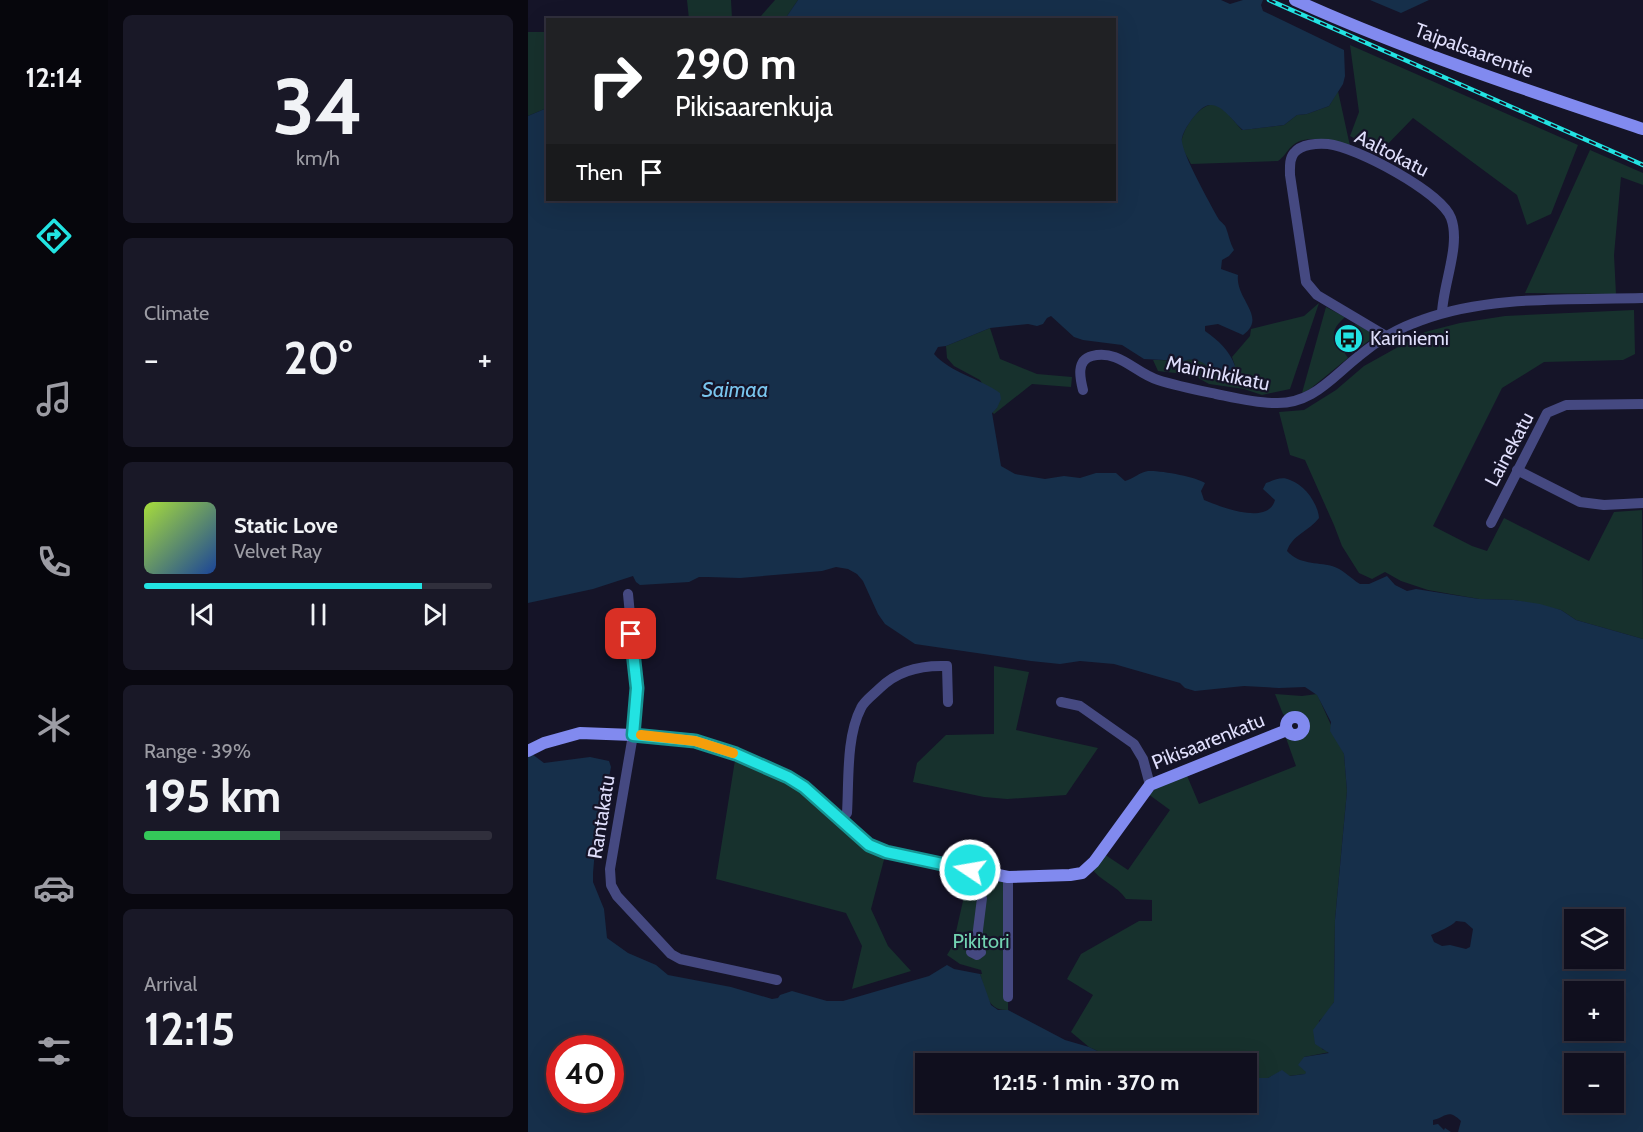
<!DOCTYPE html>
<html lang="en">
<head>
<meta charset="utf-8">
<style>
	body { margin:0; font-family:Cabin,sans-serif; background:#191827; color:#f1f3f6; height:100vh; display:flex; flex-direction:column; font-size:22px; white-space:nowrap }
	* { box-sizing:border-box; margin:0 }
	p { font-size:20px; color:#9c9ca4 }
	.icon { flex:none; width:33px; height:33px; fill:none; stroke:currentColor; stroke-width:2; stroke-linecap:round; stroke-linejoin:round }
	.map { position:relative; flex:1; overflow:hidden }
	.details { display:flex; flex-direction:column; gap:15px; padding:15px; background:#090810; width:420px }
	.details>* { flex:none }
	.banner { position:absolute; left:18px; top:18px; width:570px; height:183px; border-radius:0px; box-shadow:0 6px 24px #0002,0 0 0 2px #302f3c; background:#202124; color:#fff; overflow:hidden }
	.fabs { position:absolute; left:1036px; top:909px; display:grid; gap:12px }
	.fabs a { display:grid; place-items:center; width:60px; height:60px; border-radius:0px; background:#100f1e; box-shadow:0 6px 24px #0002,0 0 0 2px #302f3c; font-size:30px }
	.speed { position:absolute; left:18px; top:1035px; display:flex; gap:12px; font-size:30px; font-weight:700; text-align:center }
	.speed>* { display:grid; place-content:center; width:78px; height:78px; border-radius:50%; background:#100f1e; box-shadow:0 6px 24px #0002,0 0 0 2px #302f3c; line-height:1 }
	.speed .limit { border:9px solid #d22; background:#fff; color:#111 }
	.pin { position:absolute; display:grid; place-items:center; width:51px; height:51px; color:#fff; margin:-26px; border-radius:12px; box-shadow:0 3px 9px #0006 }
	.me { position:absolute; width:66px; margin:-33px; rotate:282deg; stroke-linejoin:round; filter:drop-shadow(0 0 4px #0008) }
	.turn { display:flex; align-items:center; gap:21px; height:126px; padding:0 30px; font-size:27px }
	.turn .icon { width:78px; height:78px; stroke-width:2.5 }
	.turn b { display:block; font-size:42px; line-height:51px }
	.then { display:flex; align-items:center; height:57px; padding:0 30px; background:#0003; gap:12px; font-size:22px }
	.big { font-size:45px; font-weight:700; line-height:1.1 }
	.details .widget { flex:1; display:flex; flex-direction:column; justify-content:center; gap:9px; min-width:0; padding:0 21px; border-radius:9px; background:#191827 }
	.details .dial { align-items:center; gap:0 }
	.dial b { font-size:78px; line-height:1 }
	.song { display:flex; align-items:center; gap:18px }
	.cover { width:72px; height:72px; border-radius:9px; background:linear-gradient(135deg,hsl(80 70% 55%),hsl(220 70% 35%)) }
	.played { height:6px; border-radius:3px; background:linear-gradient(90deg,#22e3e2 80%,#302f3c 80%) }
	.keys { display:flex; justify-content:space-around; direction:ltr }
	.heat { display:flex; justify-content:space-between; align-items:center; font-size:33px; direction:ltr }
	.charge { height:9px; border-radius:4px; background:linear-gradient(90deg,#34c759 39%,#302f3c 0) }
	.trip { position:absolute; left:387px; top:1053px; width:342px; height:60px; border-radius:0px; background:#100f1e; box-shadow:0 6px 24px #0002,0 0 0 2px #302f3c; font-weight:700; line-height:60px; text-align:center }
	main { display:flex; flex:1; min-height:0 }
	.menu { display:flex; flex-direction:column; width:108px; justify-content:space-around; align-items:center; background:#06060c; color:#9c9ca4 }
	.menu .icon { width:42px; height:42px }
	.menu .selected { color:#22e3e2 }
	.menu b { font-size:27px; color:#f1f3f6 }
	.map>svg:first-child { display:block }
</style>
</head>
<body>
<main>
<nav class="menu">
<b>12:14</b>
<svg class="icon selected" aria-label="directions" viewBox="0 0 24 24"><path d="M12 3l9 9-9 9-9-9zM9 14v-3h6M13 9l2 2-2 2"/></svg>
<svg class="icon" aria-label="music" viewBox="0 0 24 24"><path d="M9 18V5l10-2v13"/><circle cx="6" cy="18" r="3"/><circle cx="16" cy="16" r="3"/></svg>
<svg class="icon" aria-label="phone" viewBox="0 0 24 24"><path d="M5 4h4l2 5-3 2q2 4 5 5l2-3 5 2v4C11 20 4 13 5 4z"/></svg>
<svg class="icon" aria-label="climate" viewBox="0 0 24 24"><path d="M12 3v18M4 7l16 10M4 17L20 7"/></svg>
<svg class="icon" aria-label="car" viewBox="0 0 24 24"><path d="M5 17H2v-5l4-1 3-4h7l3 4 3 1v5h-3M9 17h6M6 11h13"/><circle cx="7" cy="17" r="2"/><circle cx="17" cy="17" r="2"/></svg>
<svg class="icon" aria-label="filters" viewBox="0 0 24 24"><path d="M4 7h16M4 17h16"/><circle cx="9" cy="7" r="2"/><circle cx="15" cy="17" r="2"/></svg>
</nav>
<section class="details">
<div class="widget dial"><b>34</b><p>km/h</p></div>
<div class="widget"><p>Climate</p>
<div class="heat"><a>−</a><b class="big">20°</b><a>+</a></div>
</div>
<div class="widget">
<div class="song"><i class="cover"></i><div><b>Static Love</b><p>Velvet Ray</p></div></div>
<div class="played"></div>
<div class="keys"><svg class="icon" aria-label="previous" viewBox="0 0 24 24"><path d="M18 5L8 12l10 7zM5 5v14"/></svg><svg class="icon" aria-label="pause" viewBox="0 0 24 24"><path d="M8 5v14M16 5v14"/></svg><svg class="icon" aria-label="next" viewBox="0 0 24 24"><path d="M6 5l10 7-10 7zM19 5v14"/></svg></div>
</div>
<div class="widget"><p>Range · 39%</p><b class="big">195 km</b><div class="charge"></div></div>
<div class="widget"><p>Arrival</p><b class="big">12:15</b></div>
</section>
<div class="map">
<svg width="1115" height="1132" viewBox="0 0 1115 1132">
	<rect width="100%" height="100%" fill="#151428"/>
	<g fill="#17312d">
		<path d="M159 0H203L204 19H161Z"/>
		<path d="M247 0H270L257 19 220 20 233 16Z"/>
		<path d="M0 32H20L19 108 0 116Z"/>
		<path d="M822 45 1050 145 1023 214 999 225 989 195 885 118 852 152 822 136 831 112Z"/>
		<path d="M810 91 822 146C805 142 777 132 763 147 758 152 756 157 750 161L663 164C660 158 656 152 654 147 650 134 672 102 686 105 696 106 707 123 714 130L756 125 769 115 779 114 801 106Z"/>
		<path d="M1062 150 1115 173V185L1093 177 1086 255 1088 294 997 293Z"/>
		<path d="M791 303 762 389 734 395 716 389 681 384 665 375 630 371 625 360C636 360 652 362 662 359L707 366 704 357 722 336 723 329 776 316Z"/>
		<path d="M798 307 817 317C796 336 809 340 820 358L782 389 774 393Z"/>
		<path d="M1106 310 1107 354 1095 360 1016 362 974 388 905 526 944 546 959 551 976 518 1061 561 1086 512 1114 510 1115 639 1048 620 1033 610 986 600 951 599 900 590 873 581 857 572 844 579 831 573 814 546 806 525 777 460 762 455 751 412 776 410 808 390 836 366 897 332 932 323 977 316Z"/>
		<path d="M828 324 848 335 829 350 822 347C817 338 818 329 828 324Z"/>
		<path d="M462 328 472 359 509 374 544 377 543 387 504 384 466 414 464 412 469 408 452 380 426 366 419 358 418 346Z"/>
		<path d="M466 666 501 672 488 730 570 748 538 795 479 799 456 797 385 782 389 763 418 735 466 734Z"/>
		<path d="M747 694 774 696 789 694 816 754 819 791 807 920 806 1002 799 1014 791 1021 794 1049 802 1052 776 1057 779 1072 777 1074 761 1076 754 1071 740 1078H719L718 1064 591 1063 588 1060 561 1047 543 1032 565 995 539 979 553 954 611 921H624V900L598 899C589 885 571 881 563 867L573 852 600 870 642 810 616 791 657 771 671 804 768 766 758 738 773 733 776 724 771 718 762 719 755 714Z"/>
		<path d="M208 754 260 777 358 852 343 909 360 946 383 971 324 989 334 946 318 913 188 879Z"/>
		<path d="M442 870 480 877V1010C458 1011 458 991 452 974H454L453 970 432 964 419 955 425 945Z"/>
	</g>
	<g fill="#162f4a" fill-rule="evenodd">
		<path d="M270 0H693L702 4 715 0H735L733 5 735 11 816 50 817 76 815 84 801 106 779 114 769 115 756 125 715 130C703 120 688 93 671 111 665 117 656 129 654 138 651 149 683 205 690 218 692 222 697 224 698 228 701 236 702 243 706 250L701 256 694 260 693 269 710 275C707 299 740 317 715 335L690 324 677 326V331C690 340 702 351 707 366L703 371 684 370C676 362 667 357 656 361L616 359 594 345 555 340 546 337 523 316 519 318 515 324 509 326 500 324 462 328 418 346 410 347 406 354C423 373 451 378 472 393L473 399 469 408 464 413 473 466 487 474 517 479 536 476 552 478 568 473H588L597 481C605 479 612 472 620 471 631 470 669 477 677 483L673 491 676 500C693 507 740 526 747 500L735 489 738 483C746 480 754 476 762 480 777 485 790 504 791 518 781 531 764 535 759 551 772 565 788 562 804 566 815 569 822 578 832 584H841L859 576 867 585 879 591 888 589 951 599 986 600 1012 604 1033 610 1048 620 1115 639V1132H930L933 1121C920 1108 918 1117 905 1120V1125L910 1124 916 1130 917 1128 923 1132H0V751L16 763 62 757 81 761 83 767 67 850 65 873V882L76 909 79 938 100 953 128 965 140 975 203 987 244 999 250 998 252 995 264 991 299 1001H315L401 976 419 965 426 969 452 974 463 1005 470 1010H480L537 1040 561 1047 588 1060 591 1063 398 1064V1102H611L616 1107 623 1102H718L719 1078H740L754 1070 762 1076 777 1074 778 1072 770 1065 776 1057 801 1053 787 1044 785 1030 806 1002 807 920 819 791 816 754 802 731 803 722 789 695 777 687 751 688 716 686 667 691 657 688 652 683 586 664 552 661 532 664 503 661 387 644 357 624 350 614 335 581 329 574 320 569 308 567 294 571 212 578 180 577H171L161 582 112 585 108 582 105 576 65 589 0 603V116L19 108 20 200H586V20L257 19ZM1047 920H1086V958H1047ZM928 921 937 922 945 929 942 947 938 949 922 945 914 946 906 942 903 935C910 932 924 926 928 921ZM1047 992H1086V1030H1047ZM32 1048H82V1100H32ZM1047 1064H1086V1102H1047Z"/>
		<path d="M842 0H901L873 13Z"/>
	</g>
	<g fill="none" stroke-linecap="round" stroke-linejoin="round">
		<g stroke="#454981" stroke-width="10">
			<path d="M858 336 789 295 778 282 762 175C762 168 761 159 766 153 773 144 790 143 800 144 828 147 913 192 923 218 933 245 915 284 914 313"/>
			<path d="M555 390C552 378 548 360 564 356 591 349 607 373 630 380 649 386 669 390 688 394 707 398 727 403 746 403 784 405 804 377 831 356 850 340 870 328 894 320 961 295 1044 300 1115 298"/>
			<path d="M989 470 1052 502 1076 505 1115 503"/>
			<path d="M963 523 1019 413 1038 405 1115 404"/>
			<path d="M100 594 109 688 105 735 82 869 83 885 89 896 143 954 152 959 249 980"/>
			<path d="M533 702 552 706 606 744 615 759 622 785"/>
			<path d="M313 820 319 813C321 781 318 737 333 708 336 701 346 694 352 688 370 670 394 665 419 666L420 702"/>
			<path d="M449 938 453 952 449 955 443 952 449 938 454 898"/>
			<path d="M480 997V877"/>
		</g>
		<g stroke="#818aef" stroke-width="12">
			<path d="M767 0C880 51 998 90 1115 129"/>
			<circle cx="767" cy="726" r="9"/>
			<path d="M0 751 16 743 52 733 105 735 167 740 208 754 260 777 276 787 341 845 358 852 480 877 542 875 554 873 566 862 622 785 759 730"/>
		</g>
		<defs>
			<path id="rail" d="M741 0 1115 165"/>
		</defs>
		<use href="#rail" stroke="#22e3e2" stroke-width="4.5"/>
		<use href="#rail" stroke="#151428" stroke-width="2" stroke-dasharray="7" stroke-linecap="butt"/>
	</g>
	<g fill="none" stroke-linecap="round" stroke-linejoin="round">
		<defs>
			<path id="route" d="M103 634 109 688 105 735 167 741 208 754 260 777 276 787 341 845 358 852 442 870"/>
		</defs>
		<use href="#route" stroke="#169493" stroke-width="15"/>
		<use href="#route" stroke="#22e3e2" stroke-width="10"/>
		<path stroke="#f59e0b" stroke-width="10" d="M113 735 167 741 205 753"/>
	</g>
	<defs>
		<symbol id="bus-disc" viewBox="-11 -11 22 22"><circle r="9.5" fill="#22e3e2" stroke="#151428"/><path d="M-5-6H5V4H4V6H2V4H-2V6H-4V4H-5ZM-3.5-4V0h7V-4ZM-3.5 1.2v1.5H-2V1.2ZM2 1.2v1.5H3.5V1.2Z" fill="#111"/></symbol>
	</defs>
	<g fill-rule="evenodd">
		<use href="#bus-disc" x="804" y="322" width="33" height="33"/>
	</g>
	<g text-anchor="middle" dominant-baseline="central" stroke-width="4.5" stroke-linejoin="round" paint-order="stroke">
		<g font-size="20" fill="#dfdefb" stroke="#151428">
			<text transform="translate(946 50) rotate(20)">Taipalsaarentie</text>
			<text transform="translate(864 153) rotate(27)">Aaltokatu</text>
			<text transform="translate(690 373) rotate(12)">Maininkikatu</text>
			<text transform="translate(981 449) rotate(-62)">Lainekatu</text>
			<text transform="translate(680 741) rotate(-22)">Pikisaarenkatu</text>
			<text transform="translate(73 817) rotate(-81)">Rantakatu</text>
		</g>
		<g font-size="20" fill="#dfdefb" stroke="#151428" text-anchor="start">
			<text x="842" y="338">Kariniemi</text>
		</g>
		<g font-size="20" fill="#72d3b1" stroke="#151428">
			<text x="453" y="941">Pikitori</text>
		</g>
		<g font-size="21" font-style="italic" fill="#79c5ee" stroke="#151428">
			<text x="207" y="389">Saimaa</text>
		</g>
	</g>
</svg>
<div class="fabs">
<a><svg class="icon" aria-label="layers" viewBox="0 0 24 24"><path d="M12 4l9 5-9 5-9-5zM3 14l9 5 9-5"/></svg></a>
<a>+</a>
<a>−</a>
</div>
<div class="speed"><div class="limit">40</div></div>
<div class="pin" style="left:103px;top:634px;background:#d93025"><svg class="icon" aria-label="arrive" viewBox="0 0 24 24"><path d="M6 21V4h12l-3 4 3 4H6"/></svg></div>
<svg class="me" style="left:442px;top:870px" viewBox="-20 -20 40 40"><circle r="17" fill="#22e3e2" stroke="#fff" stroke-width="3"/><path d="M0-11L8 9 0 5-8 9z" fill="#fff"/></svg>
<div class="trip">12:15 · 1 min · 370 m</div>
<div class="banner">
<div class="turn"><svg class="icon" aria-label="right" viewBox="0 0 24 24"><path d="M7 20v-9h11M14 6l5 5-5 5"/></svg><div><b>290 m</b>Pikisaarenkuja</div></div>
<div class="then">Then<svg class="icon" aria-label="arrive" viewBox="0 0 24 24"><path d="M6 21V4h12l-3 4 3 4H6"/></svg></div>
</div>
</div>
</main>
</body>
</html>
